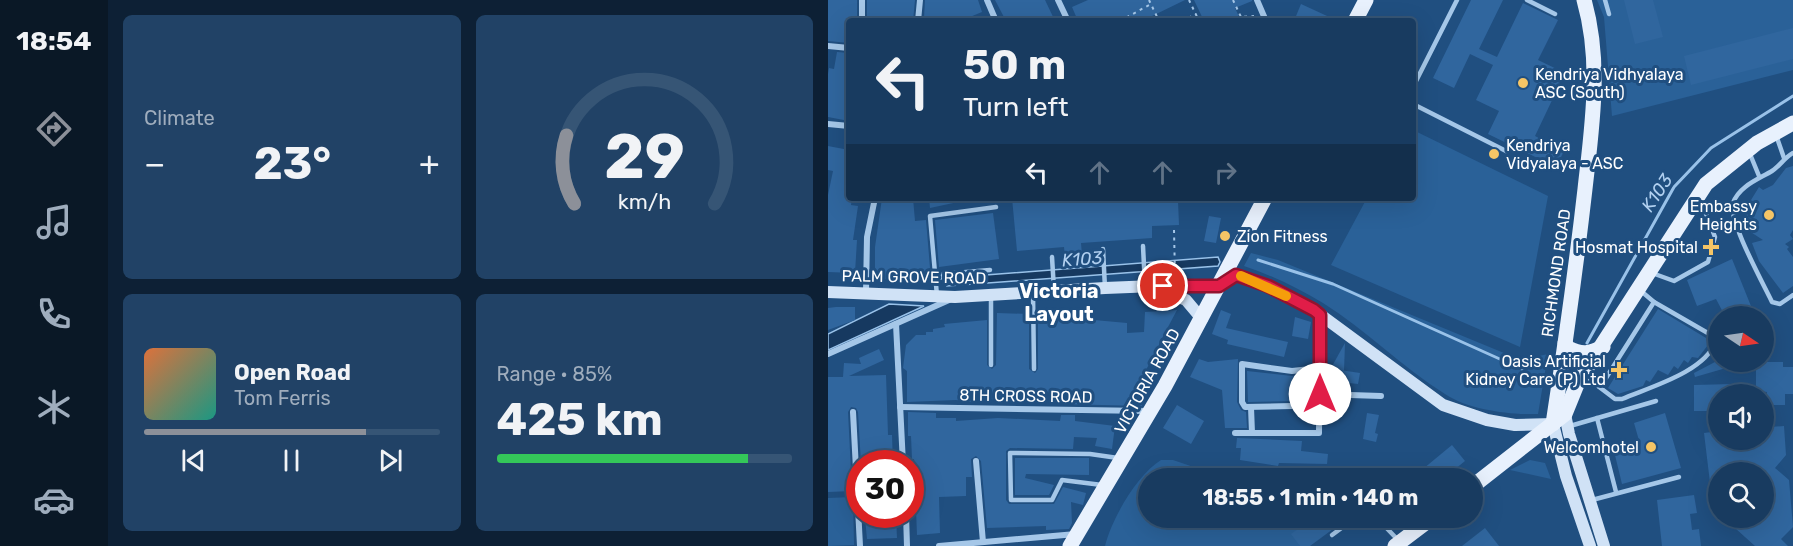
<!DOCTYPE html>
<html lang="en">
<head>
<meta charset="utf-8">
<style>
	body { margin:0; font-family:Rubik,sans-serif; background:#214266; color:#f1f3f6; height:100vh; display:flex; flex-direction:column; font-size:22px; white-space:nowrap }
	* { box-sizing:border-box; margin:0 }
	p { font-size:20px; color:#9fadbd }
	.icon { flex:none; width:33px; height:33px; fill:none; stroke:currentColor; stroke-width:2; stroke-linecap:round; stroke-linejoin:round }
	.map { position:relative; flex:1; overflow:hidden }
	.details { display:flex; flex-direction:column; gap:15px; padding:15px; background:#0d2035; width:720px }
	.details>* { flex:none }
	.guide { position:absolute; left:18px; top:18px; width:570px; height:183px; border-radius:6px; box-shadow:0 6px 24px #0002,0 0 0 2px #365575; background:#183b60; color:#f1f3f6; overflow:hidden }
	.needle { width:39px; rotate:103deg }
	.fabs { position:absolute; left:880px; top:306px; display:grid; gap:12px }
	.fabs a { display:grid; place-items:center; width:66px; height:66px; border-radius:50%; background:#183b60; box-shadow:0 6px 24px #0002,0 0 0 2px #365575; font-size:30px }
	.speed { position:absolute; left:18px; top:450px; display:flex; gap:12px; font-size:30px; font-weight:700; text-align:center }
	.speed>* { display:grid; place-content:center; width:78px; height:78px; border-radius:50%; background:#183b60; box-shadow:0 6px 24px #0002,0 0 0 2px #365575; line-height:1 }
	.speed .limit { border:9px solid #d22; background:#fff; color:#111 }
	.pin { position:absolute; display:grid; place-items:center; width:51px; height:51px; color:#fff; margin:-26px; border:3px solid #fff; border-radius:50%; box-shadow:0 2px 6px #0007 }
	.me { position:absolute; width:66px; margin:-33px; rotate:0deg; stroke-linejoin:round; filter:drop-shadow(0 0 4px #0008) }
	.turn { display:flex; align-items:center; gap:21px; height:126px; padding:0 18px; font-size:27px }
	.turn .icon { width:78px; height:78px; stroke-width:2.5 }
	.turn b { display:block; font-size:42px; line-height:51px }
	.lanes { display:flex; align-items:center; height:57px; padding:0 18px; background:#0003; justify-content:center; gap:30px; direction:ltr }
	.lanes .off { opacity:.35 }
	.big { font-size:45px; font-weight:700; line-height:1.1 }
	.details .card { flex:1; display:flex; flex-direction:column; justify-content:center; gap:9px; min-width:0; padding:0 21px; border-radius:9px; background:#214266 }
	.details .dial { align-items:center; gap:0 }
	.dial svg { height:156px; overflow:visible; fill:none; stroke:#365575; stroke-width:7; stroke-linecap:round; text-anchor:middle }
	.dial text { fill:#f1f3f6; stroke:none }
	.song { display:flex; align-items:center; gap:18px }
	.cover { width:72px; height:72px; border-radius:9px; background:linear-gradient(135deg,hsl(20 70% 55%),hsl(170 70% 35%)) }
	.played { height:6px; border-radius:3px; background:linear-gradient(90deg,#8c9099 75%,#365575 75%) }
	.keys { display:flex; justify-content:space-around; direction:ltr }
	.heat { display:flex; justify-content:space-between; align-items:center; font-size:33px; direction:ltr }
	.charge { height:9px; border-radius:4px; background:linear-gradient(90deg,#34c759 85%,#365575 0) }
	.details .tiles { flex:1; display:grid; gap:15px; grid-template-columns:repeat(2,1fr) }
	.trip { position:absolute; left:310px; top:468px; width:345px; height:60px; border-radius:30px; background:#183b60; box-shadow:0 6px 24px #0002,0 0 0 2px #365575; font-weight:700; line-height:60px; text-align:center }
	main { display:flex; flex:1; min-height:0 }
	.dock { display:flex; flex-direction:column; width:108px; justify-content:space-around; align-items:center; background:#0a1826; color:#9fadbd }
	.dock .icon { width:42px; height:42px }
	.dock .selected { color:#8c9099 }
	.dock b { font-size:27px; color:#f1f3f6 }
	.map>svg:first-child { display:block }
</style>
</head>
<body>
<main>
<nav class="dock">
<b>18:54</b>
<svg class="icon selected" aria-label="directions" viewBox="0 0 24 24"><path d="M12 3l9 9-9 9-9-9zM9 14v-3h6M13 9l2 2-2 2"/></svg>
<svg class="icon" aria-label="music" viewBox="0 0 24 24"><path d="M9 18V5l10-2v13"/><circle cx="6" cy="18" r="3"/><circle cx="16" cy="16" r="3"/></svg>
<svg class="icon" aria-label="phone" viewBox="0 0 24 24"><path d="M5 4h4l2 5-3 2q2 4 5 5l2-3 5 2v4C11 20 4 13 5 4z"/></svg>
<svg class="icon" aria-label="climate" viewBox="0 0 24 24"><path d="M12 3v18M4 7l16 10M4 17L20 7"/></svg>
<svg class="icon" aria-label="car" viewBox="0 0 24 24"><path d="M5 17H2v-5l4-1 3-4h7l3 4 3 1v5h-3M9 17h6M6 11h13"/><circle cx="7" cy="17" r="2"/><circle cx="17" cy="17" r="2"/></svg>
</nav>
<section class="details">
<div class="tiles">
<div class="card"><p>Climate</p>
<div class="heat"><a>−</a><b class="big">23°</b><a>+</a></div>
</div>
<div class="card dial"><svg viewBox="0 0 100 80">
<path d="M14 69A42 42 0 1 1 86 69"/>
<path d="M14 69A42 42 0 0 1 10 34" stroke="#8c9099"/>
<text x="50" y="56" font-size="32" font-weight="700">29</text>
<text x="50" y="72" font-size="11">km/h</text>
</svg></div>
<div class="card">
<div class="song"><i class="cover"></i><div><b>Open Road</b><p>Tom Ferris</p></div></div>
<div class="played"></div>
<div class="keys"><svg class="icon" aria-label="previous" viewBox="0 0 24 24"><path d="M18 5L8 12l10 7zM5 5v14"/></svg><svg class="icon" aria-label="pause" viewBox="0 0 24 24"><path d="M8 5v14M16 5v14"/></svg><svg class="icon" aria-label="next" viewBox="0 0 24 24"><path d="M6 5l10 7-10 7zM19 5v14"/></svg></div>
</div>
<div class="card"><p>Range · 85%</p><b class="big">425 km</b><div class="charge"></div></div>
</div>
</section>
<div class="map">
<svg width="965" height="546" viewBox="0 0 965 546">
	<rect width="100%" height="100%" fill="#204f80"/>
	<g fill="#2a6198">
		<path d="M769 0H965V70L784 116 776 17Z"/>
		<path d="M585 130 720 196 692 347 503 265 539 198H585Z"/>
		<path d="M423 253 450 260 693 360 720 354 710 414C682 415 641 410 617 394 574 367 538 330 495 303 470 288 443 275 416 266Z"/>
		<path d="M333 460H345L398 478H321V518H466L472 546H277C284 518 309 475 333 460Z"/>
		<path d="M702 460 717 463 723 479 682 470Z"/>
		<path d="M25 497 26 545 0 546V498Z"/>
	</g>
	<g fill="#163960" stroke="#99c2e9" stroke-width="1.5">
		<path d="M390 257 392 262 390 266 119 286V278Z"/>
		<path d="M61 304 96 306 0 350V334Z"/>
	</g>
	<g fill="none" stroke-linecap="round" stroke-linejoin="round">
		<g stroke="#99c2e9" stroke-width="3">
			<path d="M430 260 505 284 694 369"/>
			<path d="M759 343 846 187 883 148 965 96"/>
		</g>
	</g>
	<g fill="#30669e">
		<path d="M0 0H29V21H21V43L0 41Z"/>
		<path d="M39 0H87L85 21H39Z"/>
		<path d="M97 0H150L154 12 137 19 96 18Z"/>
		<path d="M167 0H217L227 21H178Z"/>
		<path d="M260 0H357L320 18 322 21H250L244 7Z"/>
		<path d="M366 0H424V1L407 8 413 21H376Z"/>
		<path d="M643 0H675L651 49 669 57 695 3 730 20 710 60 737 73 707 136 736 151 728 167 660 134 671 111 648 100 665 65 642 54 626 88 605 78Z"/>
		<path d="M796 0H825L835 37 807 44Z"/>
		<path d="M473 4 510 21H466Z"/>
		<path d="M965 28V59L863 85 856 56Z"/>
		<path d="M9 52 21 53V121L0 117V74L1 68 6 69Z"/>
		<path d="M0 146 21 150V198H24L23 205 30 206 25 240H29L27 273 0 272V195L5 171 0 170Z"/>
		<path d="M965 166V230L962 235 965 239 957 244 961 247 959 249 965 257V286L955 293 931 261 924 243 935 240 918 229 921 226 919 216 915 213 931 187 935 190 945 185 958 168Z"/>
		<path d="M54 198H85L87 221 98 220 102 268 99 269V282L55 279 47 272V247Z"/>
		<path d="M101 198H130V202L102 208Z"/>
		<path d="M184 198H324V202L350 201 351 225 324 226V238L253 243 254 255 237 257 236 247 189 251Z"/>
		<path d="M165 213 171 259 111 267 107 220Z"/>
		<path d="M381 216 393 218 388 243 376 241Z"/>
		<path d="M904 259 927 316H897L888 299 869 306 859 280Z"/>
		<path d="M8 307H27V320L0 330V308Z"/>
		<path d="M830 309 883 341 870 358 864 357 860 363 856 360 850 369 846 366 840 375 830 370 822 382 818 380 815 386 790 394 780 388Z"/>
		<path d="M349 310 331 344V354L327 353 319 368 314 406 233 404V393L208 392V403L149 398V403L128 400 79 402V371L75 368 78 345 88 335H98V332H105V329L117 327 116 324 159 320V365L164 369 168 365 169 313 201 314V369L207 373 210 369V312H255V319L299 323V333L316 332 317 312Z"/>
		<path d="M393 310 403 314 398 328 460 342 456 357 399 344 400 340 384 334Z"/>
		<path d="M467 317 483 322 480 339 464 336Z"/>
		<path d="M517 343 516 371 503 368Z"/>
		<path d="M51 349 56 360 21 376 58 375 60 435H64L65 464H33L30 412 28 408 23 407 20 412 24 491 0 492V377H15L16 363 33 364 31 358Z"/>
		<path d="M371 359 380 362 410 359 409 402 413 410 418 412 419 428H397L394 390 362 377Z"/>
		<path d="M887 362H911L912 364 867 377 866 373Z"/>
		<path d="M936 362H955V367H965V394H957V405H938L939 392 928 391V370Z"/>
		<path d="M512 370 532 373 530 384 504 381 503 389H497V374H512Z"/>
		<path d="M419 371 464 376 486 374V394L466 393 465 401 420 402Z"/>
		<path d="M904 384V394H891V411H866V385Z"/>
		<path d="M349 405 376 421 363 444 335 428Z"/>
		<path d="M80 412 108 413V418H128V421L170 418 232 421 233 415H247V421L287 426 284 449 267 446 269 438 246 437 245 449 182 448 178 451V500L181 504H226L235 487 258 493 255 505 243 502 244 523 241 529 218 530V526L159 528 153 461 148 456 143 459 144 477H138V496L111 497 112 533 89 535 86 459H84L83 436H80Z"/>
		<path d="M539 413 551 415 547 433 550 434 548 442 535 439Z"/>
		<path d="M837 413 853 468 794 484 786 451 812 444 806 423Z"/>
		<path d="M956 426 958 455 947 468 961 480 965 527 953 539 960 546H927L907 528 906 518H936V472H891V490L883 491 876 433 891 431V440H936V434L942 427Z"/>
		<path d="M409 438 474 441 473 451 500 454 499 464 451 463 450 466 412 460 413 448H408Z"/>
		<path d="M624 445 637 461 616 478H584Z"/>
		<path d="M187 458H261V475L198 474 197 478 226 485 221 495H187Z"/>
		<path d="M866 495 869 513 862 514 864 530 871 529 873 546H834L829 500Z"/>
		<path d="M45 514 68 517 69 538 39 539 37 518 45 517Z"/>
		<path d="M485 518H520L482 546H472L463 534Z"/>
		<path d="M657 528 671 546H634Z"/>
	</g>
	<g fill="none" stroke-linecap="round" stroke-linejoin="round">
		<g stroke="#a5c7e8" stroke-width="2" stroke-dasharray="3 4.5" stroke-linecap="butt">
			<path d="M321 0 331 21"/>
			<path d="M361 0 371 21"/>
			<path d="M405 0 413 17"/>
			<path d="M292 21 323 4"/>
			<path d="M354 21 368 14"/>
			<path d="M415 21 413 17 426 16"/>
			<path d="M346 230 347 275"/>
		</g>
		<g stroke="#a5c7e8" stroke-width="4.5">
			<path d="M699 0 727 14"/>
			<path d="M777 0 781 14"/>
			<path d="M585 87 629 0"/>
			<path d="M585 104 678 151"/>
			<path d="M948 135 956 158"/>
			<path d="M965 153C956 158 952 166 944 171 931 179 911 186 905 203 899 218 936 285 944 302L952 304 965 295"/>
			<path d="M922 154 931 176"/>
			<path d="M315 246 317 286"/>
			<path d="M275 249 277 288"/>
			<path d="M224 257 226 290"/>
			<path d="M824 273 846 281 880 262 887 237 873 201"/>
			<path d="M108 283 115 274 162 270"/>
			<path d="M205 293 206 369"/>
			<path d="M109 296 102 216 168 207"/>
			<path d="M163 296V365"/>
			<path d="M758 377 787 399H794C822 387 877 372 888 341L885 336 826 302 813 291"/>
			<path d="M770 386 778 378 826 302"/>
			<path d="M769 418 788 492"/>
			<path d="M742 426 828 401"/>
			<path d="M274 485 234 480 224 500H183L182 453 262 454 290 458"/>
			<path d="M764 500 851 477"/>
			<path d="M549 518 570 540"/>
			<path d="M504 535 527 518"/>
		</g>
		<g stroke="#a5c7e8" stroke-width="6">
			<path d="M34 0V21"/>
			<path d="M159 0 168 21"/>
			<path d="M230 0 240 21"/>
			<path d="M429 0 438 21"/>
			<path d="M90 21 92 0"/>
			<path d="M158 21 167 19"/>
			<path d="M0 46 21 48"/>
			<path d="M0 124 21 126"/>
			<path d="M38 292 39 237 47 198"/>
			<path d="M68 324 75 464"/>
			<path d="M0 354 121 300"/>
			<path d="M491 394 553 396"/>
			<path d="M464 406 417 407 414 402V364L464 371 492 368"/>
			<path d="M72 407 319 411"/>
			<path d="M423 407 424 433"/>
			<path d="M25 412 32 546"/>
			<path d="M407 433H491L492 315"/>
			<path d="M148 461 155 542"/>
			<path d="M78 514 79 546"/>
			<path d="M111 546 248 534"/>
		</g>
		<g stroke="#d0e2f6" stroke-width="12">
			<path d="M329 289 358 300 374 319"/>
			<path d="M0 292 127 297 277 288 351 285 367 287 391 286 409 275 412 276 440 286 486 310 615 405 659 420 687 425 725 424 738 476 762 546"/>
			<path d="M737 414 741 434 776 546"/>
		</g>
		<g stroke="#e8f1fd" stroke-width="15">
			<path d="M527 21 538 0"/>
			<path d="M737 343 740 348C754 355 761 354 775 347"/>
			<path d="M725 424C737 346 748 268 757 189 764 126 774 63 756 0"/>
			<path d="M645 486 737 414 750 382 878 184 929 143 965 123"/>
			<path d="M242 546 337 386 437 198"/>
			<path d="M567 546 604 518"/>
		</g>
	</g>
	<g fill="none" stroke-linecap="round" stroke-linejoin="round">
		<defs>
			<path id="route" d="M335 286H391L408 275 440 286 486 310 492 315V394"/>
		</defs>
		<use href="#route" stroke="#92132f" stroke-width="15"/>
		<use href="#route" stroke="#e11d48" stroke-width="10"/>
		<path stroke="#f59e0b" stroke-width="10" d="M413 276 458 296"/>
	</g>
	<g fill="#f5c566" stroke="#204f80" stroke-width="2">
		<circle cx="695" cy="83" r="6"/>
		<circle cx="666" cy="154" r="6"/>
		<circle cx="941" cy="215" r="6"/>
		<circle cx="397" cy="236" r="6"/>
		<path d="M880 238h6v6h6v6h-6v6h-6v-6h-6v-6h6z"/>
		<path d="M788 361h6v6h6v6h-6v6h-6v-6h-6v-6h6z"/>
		<circle cx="823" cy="447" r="6"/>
	</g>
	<g text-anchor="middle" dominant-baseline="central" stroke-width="6" stroke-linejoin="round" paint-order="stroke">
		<g font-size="16" fill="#fff" stroke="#204f80" text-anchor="end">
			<text x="707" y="74" text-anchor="start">Kendriya Vidhyalaya<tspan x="707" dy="18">ASC (South)</tspan></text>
			<text x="678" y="145" text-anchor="start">Kendriya<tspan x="678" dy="18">Vidyalaya - ASC</tspan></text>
			<text x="929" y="206">Embassy<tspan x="929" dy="18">Heights</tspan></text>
			<text x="409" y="236" text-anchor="start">Zion Fitness</text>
			<text x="870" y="247">Hosmat Hospital</text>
			<text x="778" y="361">Oasis Artificial<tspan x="778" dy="18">Kidney Care (P) Ltd</tspan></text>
			<text x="811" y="447">Welcomhotel</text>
		</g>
		<g font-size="16" fill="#fff" stroke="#204f80">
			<text transform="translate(728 273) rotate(-82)">RICHMOND ROAD</text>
			<text transform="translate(86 277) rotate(1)">PALM GROVE ROAD</text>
			<text transform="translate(319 381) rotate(-61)">VICTORIA ROAD</text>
			<text transform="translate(198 396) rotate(1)">8TH CROSS ROAD</text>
		</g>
		<g font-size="18" font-style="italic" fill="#b1d0f0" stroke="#204f80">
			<text transform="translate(829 193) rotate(-57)">K103</text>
			<text transform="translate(254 259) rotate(-4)">K103</text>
		</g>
		<g font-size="20" font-weight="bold" fill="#fff" stroke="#204f80">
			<text x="231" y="291">Victoria<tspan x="231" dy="23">Layout</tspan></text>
		</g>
	</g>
</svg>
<div class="fabs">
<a><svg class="needle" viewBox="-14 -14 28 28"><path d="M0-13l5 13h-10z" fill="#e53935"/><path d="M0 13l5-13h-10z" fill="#9fadbd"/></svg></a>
<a><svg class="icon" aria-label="sound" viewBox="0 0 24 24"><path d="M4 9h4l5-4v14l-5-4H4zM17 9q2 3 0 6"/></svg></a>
<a><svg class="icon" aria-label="search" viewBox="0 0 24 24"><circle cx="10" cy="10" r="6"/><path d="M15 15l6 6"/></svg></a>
</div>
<div class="speed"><div class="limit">30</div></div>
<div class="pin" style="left:335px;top:286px;background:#d93025"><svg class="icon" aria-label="arrive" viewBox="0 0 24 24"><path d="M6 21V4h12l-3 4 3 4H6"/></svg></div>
<svg class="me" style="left:492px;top:394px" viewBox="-20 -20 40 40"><circle r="19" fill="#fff"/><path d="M0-13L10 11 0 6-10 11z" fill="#e11d48"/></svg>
<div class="trip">18:55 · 1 min · 140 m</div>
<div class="guide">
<div class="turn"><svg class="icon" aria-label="left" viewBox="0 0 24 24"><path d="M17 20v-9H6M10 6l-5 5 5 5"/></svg><div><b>50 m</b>Turn left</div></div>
<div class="lanes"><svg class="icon" aria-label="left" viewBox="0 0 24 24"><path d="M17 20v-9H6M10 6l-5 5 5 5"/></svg><svg class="icon off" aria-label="ahead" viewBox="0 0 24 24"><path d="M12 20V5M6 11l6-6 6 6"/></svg><svg class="icon off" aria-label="ahead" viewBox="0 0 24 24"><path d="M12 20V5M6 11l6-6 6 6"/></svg><svg class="icon off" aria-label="right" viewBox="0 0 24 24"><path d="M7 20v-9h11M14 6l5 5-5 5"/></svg></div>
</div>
</div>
</main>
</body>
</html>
